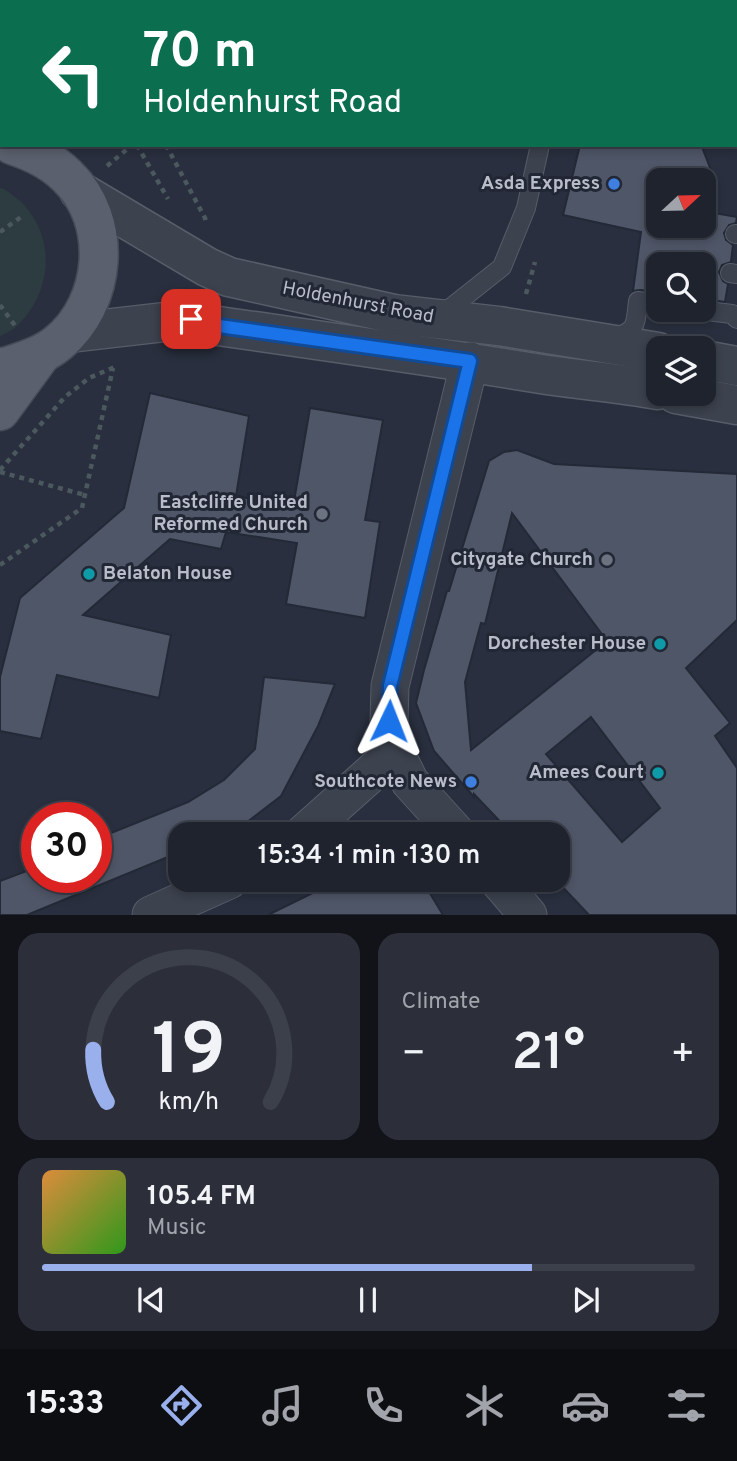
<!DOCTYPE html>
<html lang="en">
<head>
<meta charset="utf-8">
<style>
	body { margin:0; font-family:Overpass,sans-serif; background:#2c2f3a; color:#f1f3f6; height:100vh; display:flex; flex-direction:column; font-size:26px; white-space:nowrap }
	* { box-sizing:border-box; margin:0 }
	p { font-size:23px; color:#a1a4aa }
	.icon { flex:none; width:38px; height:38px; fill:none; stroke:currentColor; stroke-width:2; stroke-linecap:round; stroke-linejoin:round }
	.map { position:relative; height:915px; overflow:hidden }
	.panel { display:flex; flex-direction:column; gap:18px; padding:18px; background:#111319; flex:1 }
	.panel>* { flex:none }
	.hud { position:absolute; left:0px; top:0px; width:738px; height:147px; box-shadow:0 4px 10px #0003,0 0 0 2px #3c404a; background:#0b6e4f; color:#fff; overflow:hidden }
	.needle { width:46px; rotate:68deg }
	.controls { position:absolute; left:646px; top:168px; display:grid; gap:14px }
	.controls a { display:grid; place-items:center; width:70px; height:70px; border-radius:14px; background:#1f232e; box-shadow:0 4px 10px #0003,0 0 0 2px #3c404a; font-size:35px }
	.speed { position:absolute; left:21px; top:802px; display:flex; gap:14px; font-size:35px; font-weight:700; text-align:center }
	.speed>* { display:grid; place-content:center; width:91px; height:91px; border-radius:50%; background:#1f232e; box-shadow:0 4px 10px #0003,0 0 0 2px #3c404a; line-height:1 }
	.speed .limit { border:10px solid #d22; background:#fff; color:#111 }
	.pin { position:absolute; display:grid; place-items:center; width:60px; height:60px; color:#fff; margin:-30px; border-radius:14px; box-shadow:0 4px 10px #0006 }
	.me { position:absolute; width:77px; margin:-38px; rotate:2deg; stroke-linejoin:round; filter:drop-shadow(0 0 5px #0008) }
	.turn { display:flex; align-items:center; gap:24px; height:147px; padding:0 28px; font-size:32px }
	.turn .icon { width:91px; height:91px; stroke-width:2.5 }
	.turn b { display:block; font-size:49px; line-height:60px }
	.big { font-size:52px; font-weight:600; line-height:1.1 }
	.panel .card { flex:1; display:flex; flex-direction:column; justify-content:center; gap:10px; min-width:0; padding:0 24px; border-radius:21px; background:#2c2f3a }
	.panel .dial { align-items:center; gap:0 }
	.dial svg { height:182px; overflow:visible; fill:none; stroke:#3c404a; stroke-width:7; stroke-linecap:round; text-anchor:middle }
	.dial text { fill:#f1f3f6; stroke:none }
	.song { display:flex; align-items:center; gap:21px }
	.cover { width:84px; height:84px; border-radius:10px; background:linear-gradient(135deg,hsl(30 70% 55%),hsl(110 70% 35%)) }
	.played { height:7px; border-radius:4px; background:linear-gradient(90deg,#9ab0ed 75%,#3c404a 75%) }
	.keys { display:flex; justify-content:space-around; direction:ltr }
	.heat { display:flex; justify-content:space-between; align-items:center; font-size:38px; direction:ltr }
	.panel .tiles { flex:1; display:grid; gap:18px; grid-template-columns:1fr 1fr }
	.card:last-child { grid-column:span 2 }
	.trip { position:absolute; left:168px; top:822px; width:402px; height:70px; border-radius:21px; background:#1f232e; box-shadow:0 4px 10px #0003,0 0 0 2px #3c404a; font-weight:600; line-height:70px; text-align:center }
	.tabs { display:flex; height:112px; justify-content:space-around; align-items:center; background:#0c0e12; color:#a1a4aa }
	.tabs .icon { width:49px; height:49px }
	.tabs .active { color:#9ab0ed }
	.tabs b { font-size:32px; color:#f1f3f6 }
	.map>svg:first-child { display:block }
</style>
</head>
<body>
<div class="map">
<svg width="737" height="915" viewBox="0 0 737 915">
	<rect width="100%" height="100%" fill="#292f3e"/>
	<path fill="#2c3c40" d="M0 188 4 189C11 194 20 200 25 206 56 242 51 292 18 325 13 330 6 333 0 336Z"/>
	<g fill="#4f5667" stroke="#232936" stroke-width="2" fill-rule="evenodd">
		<path d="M580 145H689L702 147 717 186 714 213 737 217 736 223 729 225 724 233 726 240 733 245 731 262 722 265 719 272 723 281 728 284 725 302 704 299V264H658V292L640 290 633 291 641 232 563 215ZM658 180H704V226H658Z"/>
		<path d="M150 393 249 416 236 496 293 507 310 408 383 420 365 520 380 522 365 618 286 604 297 543 226 532 221 549 170 539 83 615 171 635 159 698 57 675 41 739 0 731V677L20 598 124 508Z"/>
		<path d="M517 450 554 464 737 474V620L686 668 730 723 715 736 737 768V915H589L556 880H558V835H513L474 794V797L434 751 416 703 424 670 447 591H449L489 461 504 452ZM512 513 607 641 471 750 465 682 481 623 485 624ZM591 717 660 808 622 842 546 754Z"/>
		<path d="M264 677 335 684 318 726 281 796 246 823 219 835H180V852L27 915H0V881L37 867V877H96V839L188 802 224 780 255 749Z"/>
		<path d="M339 880H422L443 915H268Z"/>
	</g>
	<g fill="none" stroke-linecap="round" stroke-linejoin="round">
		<defs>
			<g id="service">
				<path d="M526 2V0"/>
				<path d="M571 2V0"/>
				<path d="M735 234H737"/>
				<path d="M730 273 737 274"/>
				<path d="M436 310 449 309 502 267 526 208 540 145"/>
				<path d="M699 310 732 314 737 319"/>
				<path d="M612 338C638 331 635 325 638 301L658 304"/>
			</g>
			<g id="minor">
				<path d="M302 835 395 752"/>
				<path d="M458 835 410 782 395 752 389 721 390 686 470 361"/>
				<path d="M498 880 528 915"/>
				<path d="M151 915 229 880"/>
			</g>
			<g id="tertiary">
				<path d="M79 191 207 267 229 277 394 314 499 326 658 352"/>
				<path d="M69 333 191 319 212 325C322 341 432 356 541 374 580 380 619 383 658 390"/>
				<path d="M704 360 737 366"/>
				<path d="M676 394 737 405"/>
			</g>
			<g id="primary">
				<path d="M56 2 57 0"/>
				<path d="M0 10 2 5"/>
				<path d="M0 367H5C23 361 42 356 58 343 107 303 114 221 67 176 51 160 32 152 12 145"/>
				<path d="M0 411 41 355"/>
			</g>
		</defs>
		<use href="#service" stroke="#575d69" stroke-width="20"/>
		<use href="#minor" stroke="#575d69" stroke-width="39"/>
		<use href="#tertiary" stroke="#575d69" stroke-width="41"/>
		<use href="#primary" stroke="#464b58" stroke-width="41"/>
		<g stroke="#4b595e" stroke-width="4.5" stroke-dasharray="5 5" stroke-linecap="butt">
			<path d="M102 0V2"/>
			<path d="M368 2V0"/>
			<path d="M137 145 168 199"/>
			<path d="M166 145 205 218 206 224"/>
			<path d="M107 166 132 145"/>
			<path d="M0 232 21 217"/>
			<path d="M526 294 535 262"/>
			<path d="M0 305 16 327"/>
			<path d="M0 470 65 397 89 378 117 366"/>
			<path d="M0 472 85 495"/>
			<path d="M0 565 82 508 113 368"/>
		</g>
		<use href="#service" stroke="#3c424e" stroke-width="18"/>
		<use href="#minor" stroke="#3c424e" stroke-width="37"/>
		<use href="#tertiary" stroke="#3c424e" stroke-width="38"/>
		<use href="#primary" stroke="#5b606e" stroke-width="38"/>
	</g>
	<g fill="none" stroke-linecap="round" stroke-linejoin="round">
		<defs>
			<path id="route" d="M191 319 212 325 470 361 390 686 389 721"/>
		</defs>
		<use href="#route" stroke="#114b97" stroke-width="18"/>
		<use href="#route" stroke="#1a73e8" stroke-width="12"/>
	</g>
	<g fill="#3f7fe0" stroke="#212734" stroke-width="2.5">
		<circle cx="614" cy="184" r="7"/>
		<circle cx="471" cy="782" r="7"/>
	</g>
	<g fill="#6b7280" stroke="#212734" stroke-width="2.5">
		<circle cx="322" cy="514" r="7"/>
		<circle cx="607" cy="560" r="7"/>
	</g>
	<g fill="#0f9aa8" stroke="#212734" stroke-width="2.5">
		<circle cx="89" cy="574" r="7"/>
		<circle cx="660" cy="644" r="7"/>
		<circle cx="658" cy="773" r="7"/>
	</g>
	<g text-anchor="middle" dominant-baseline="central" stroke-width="6" stroke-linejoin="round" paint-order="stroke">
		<g font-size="19" font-weight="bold" fill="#b9bdc9" stroke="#212734" text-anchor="end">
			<text x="600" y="184">Asda Express</text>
			<text x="308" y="503">Eastcliffe United<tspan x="308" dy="22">Reformed Church</tspan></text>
			<text x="593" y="560">Citygate Church</text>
			<text x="103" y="574" text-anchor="start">Belaton House</text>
			<text x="646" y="644">Dorchester House</text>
			<text x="644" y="773">Amees Court</text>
			<text x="457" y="782">Southcote News</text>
		</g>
		<g font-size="19" fill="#b9bdc9" stroke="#212734">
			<text transform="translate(358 303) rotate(11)">Holdenhurst Road</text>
		</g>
	</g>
</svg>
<div class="controls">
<a><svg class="needle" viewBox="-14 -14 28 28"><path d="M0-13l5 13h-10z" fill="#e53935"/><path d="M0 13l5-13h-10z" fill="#a1a4aa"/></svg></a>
<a><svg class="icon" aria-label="search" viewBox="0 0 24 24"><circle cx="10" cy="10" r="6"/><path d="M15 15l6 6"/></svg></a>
<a><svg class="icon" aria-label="layers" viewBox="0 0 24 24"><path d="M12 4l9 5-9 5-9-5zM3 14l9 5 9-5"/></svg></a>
</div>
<div class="speed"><div class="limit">30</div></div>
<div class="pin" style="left:191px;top:319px;background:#d93025"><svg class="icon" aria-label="arrive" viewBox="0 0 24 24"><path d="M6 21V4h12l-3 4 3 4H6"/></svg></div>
<svg class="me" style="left:389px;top:721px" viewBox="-20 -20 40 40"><path d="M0-17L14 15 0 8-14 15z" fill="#1a73e8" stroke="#fff" stroke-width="4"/></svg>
<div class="trip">15:34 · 1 min · 130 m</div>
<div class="hud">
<div class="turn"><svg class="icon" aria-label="left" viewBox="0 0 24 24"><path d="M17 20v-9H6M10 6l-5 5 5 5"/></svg><div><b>70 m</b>Holdenhurst Road</div></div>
</div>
</div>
<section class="panel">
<div class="tiles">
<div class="card dial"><svg viewBox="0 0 100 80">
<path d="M14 69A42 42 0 1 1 86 69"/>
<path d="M14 69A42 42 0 0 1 8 46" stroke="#9ab0ed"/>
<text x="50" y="56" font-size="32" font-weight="700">19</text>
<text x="50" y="72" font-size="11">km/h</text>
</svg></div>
<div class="card"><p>Climate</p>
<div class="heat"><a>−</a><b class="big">21°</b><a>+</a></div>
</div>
<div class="card">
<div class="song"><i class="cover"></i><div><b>105.4 FM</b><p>Music</p></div></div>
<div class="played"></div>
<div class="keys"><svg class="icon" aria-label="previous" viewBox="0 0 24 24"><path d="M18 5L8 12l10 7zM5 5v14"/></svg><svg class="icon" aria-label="pause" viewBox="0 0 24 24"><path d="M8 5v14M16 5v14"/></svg><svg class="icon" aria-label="next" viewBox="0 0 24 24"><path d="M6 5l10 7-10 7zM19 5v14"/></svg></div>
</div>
</div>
</section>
<nav class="tabs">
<b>15:33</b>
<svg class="icon active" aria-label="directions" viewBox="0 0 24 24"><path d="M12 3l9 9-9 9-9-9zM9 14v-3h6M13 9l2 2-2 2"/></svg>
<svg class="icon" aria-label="music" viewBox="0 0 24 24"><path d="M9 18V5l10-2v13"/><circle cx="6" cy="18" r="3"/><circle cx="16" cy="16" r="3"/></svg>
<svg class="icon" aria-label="phone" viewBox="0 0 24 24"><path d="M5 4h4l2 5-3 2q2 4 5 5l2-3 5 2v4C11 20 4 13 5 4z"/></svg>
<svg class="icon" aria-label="climate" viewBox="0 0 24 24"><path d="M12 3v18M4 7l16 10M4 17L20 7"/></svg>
<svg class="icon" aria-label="car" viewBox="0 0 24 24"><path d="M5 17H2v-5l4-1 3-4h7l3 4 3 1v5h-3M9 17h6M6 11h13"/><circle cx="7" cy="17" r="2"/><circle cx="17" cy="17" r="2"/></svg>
<svg class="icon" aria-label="filters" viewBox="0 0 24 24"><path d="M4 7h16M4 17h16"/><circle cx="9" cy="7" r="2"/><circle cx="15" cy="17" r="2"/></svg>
</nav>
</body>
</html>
